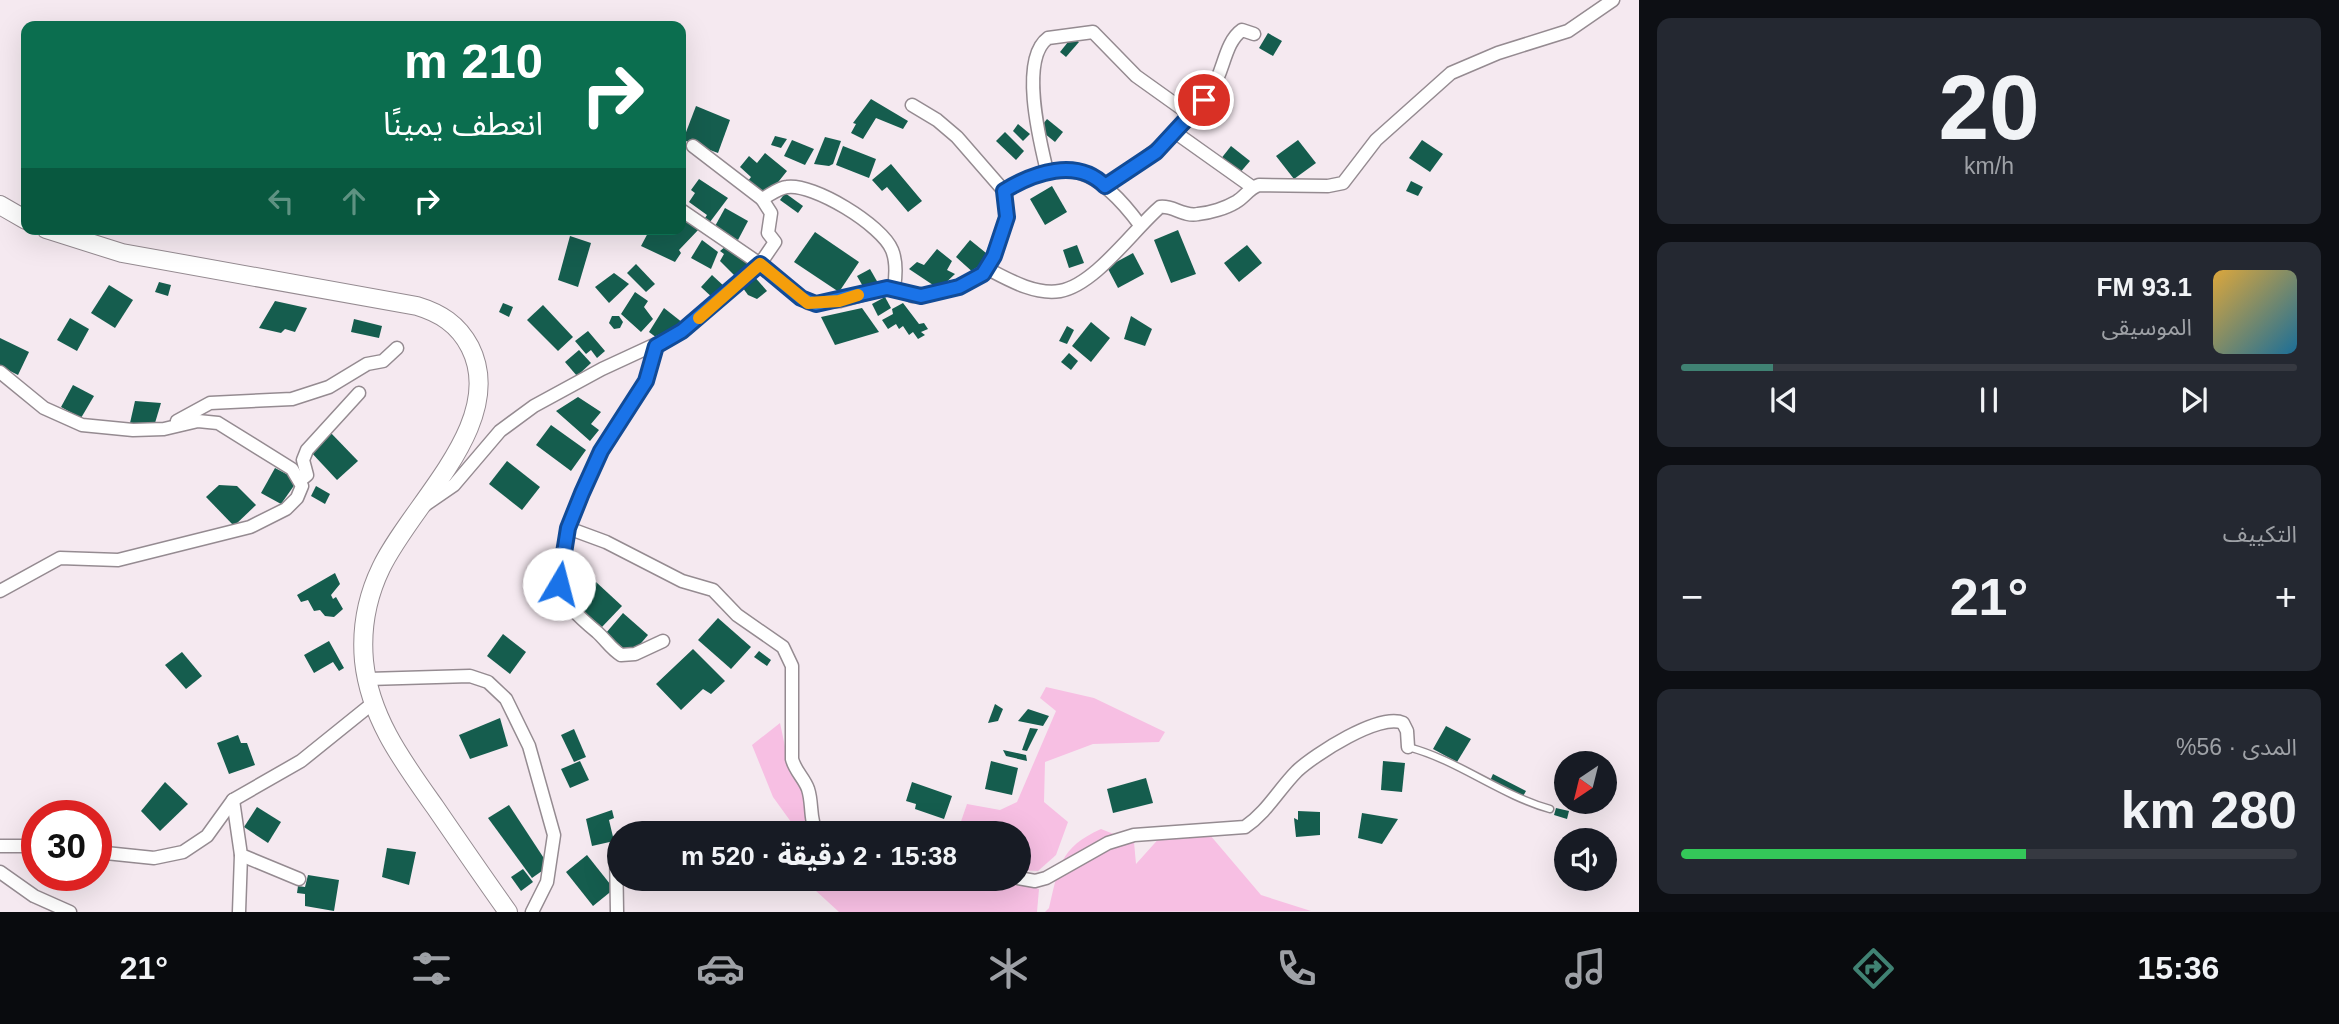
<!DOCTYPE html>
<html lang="ar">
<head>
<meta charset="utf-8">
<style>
	body { margin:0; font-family:Arial,"Noto Sans Arabic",sans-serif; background:#242831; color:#f1f3f6; direction:rtl; height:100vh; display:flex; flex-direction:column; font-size:26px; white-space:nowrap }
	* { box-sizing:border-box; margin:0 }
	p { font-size:23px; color:#9ea1a6 }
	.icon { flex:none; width:38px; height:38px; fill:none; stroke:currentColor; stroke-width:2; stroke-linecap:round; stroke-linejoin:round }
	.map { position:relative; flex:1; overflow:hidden; direction:ltr }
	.side { display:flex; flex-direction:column; gap:18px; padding:18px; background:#0d0f14; width:700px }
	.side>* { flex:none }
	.guide { position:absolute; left:21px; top:21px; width:665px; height:214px; border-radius:14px; box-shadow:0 7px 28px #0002; direction:rtl; background:#0b6e4f; color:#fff; overflow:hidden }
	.needle { width:46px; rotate:215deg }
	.buttons { position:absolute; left:1554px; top:751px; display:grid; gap:14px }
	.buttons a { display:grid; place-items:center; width:63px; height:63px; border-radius:50%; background:#171b24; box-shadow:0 7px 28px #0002; font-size:35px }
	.speed { position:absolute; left:21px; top:800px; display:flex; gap:14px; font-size:35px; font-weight:700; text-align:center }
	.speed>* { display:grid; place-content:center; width:91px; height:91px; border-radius:50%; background:#171b24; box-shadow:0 7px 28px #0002; line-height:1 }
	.speed .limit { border:10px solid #d22; background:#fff; color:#111 }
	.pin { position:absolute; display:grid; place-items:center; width:60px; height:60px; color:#fff; margin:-30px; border:4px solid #fff; border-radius:50%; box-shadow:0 2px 7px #0007 }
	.me { position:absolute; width:77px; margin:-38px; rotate:8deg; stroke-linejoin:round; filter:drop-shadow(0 0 5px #0008) }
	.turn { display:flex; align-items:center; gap:24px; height:147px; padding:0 28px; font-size:32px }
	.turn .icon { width:91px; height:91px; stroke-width:2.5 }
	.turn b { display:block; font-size:49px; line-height:60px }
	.lanes { display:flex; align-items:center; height:66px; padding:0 28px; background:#0003; justify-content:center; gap:35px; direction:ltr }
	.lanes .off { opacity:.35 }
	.big { font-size:52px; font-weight:800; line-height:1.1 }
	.side .widget { flex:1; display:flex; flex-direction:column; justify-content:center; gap:10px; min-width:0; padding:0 24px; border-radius:14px; background:#242831 }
	.side .dial { align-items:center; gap:0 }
	.dial b { font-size:91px; line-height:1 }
	.song { display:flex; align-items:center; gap:21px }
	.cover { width:84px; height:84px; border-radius:10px; background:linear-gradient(135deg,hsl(40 70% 55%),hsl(200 70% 35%)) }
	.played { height:7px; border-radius:4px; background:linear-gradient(90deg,#408273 15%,#363941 15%) }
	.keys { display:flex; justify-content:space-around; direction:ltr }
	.heat { display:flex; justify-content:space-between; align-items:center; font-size:38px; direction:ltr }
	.charge { height:10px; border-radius:5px; background:linear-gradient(90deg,#34c759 56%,#363941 0) }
	.trip { position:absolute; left:607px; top:821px; width:424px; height:70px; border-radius:35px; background:#171b24; box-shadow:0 7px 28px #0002; font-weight:800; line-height:70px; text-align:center; direction:rtl }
	.tab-bar { display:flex; height:112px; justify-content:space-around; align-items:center; background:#090b0e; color:#9ea1a6 }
	.tab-bar .icon { width:49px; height:49px }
	.tab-bar .current { color:#408273 }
	.tab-bar b { font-size:32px; color:#f1f3f6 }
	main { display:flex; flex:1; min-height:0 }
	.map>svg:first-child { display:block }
</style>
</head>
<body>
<main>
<section class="side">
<div class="widget dial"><b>20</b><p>km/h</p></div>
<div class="widget">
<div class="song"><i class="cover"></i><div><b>93.1 FM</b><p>الموسيقى</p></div></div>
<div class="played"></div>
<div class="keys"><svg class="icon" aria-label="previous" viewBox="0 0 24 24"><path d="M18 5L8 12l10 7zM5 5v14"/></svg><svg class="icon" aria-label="pause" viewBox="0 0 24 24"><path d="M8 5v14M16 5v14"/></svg><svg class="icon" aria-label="next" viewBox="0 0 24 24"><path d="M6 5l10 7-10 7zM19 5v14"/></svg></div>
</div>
<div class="widget"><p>التكييف</p>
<div class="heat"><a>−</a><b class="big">21°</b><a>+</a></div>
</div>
<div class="widget"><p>المدى · 56%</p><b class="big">280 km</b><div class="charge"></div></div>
</section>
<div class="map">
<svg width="1639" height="912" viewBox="0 0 1639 912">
	<rect width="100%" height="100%" fill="#f5e9f0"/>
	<g fill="#f7bfe3">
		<path d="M1046 687 1094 698 1165 732 1159 742 1093 744 1045 762 1044 802 1068 822 1056 855 1038 871 1019 870 1018 833H957L967 804 1000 810 1017 802 1056 711 1040 698Z"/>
		<path d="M780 723 789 765 808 803 815 833H799L773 797 752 745Z"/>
		<path d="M1101 829 1134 842 1136 864 1162 835H1210L1261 895 1311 911 1045 912 1049 908C1059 867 1059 848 1101 829Z"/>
		<path d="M803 879H1009L1039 889 1037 912H839Z"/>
	</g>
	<g fill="#155d4e">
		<path d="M1268 33 1282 41 1273 56 1259 48Z"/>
		<path d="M1072 37 1079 42 1066 57 1060 52Z"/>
		<path d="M871 99 908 121 903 129 876 118 863 139 851 133 856 124 853 123Z"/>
		<path d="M1209 102 1223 114 1211 128 1198 116Z"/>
		<path d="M696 106 730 120 718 153 683 140Z"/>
		<path d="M1047 119 1063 132 1055 142 1039 129Z"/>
		<path d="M1018 124 1030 134 1023 141 1013 131Z"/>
		<path d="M1005 132 1024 151 1016 160 996 141Z"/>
		<path d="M775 136 787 139 781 148 771 145Z"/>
		<path d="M825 137 841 141 833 164 829 166 814 164Z"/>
		<path d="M792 140 814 149 805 165 784 156Z"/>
		<path d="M1298 140 1316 163 1294 179 1276 156Z"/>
		<path d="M1422 140 1443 154 1430 172 1409 158Z"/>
		<path d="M843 146 876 159 869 178 836 165Z"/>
		<path d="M1231 146 1250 161 1238 175 1220 160Z"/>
		<path d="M765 153 787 171 767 196 748 181 751 177 740 167 749 156 757 163Z"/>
		<path d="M891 164 922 201 908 212 887 187 882 191 872 180Z"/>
		<path d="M699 179 728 198 710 222 705 218 707 215 689 202 695 193 691 190Z"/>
		<path d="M1411 181 1423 187 1418 196 1406 191Z"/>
		<path d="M1052 186 1067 212 1045 225 1030 199Z"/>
		<path d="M785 193 803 206 798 213 780 200Z"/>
		<path d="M725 208 748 221 738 240 714 228Z"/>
		<path d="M681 217 700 228 679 250 681 253 675 262 641 246 649 231 681 229Z"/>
		<path d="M1178 230 1196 274 1171 283 1154 240Z"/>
		<path d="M815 232 859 262 839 292 794 262Z"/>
		<path d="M570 236 591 243 578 287 558 280Z"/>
		<path d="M702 240 718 252 711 269 691 258Z"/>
		<path d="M970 240 991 257 976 275 956 257Z"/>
		<path d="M1077 245 1084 263 1069 268 1063 250Z"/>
		<path d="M1247 245 1262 263 1239 282 1224 263Z"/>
		<path d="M726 246 751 265 737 278 720 261 724 254 720 251Z"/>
		<path d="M937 249 952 261 947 270 955 274 939 289 909 269 917 262 924 265Z"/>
		<path d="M1133 253 1144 274 1118 288 1107 267Z"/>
		<path d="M636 264 655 284 646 292 627 273Z"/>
		<path d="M870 269 878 283 865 290 857 276Z"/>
		<path d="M614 273 629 284 609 303 595 287Z"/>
		<path d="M752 274 767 291 757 299 748 295 740 284Z"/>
		<path d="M712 275 726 288 715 300 701 287Z"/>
		<path d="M159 282 171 285 168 296 155 292Z"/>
		<path d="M109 285 133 300 115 328 91 313Z"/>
		<path d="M635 292 648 301 644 307 653 319 641 332 621 314Z"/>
		<path d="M885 297 891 308 878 316 872 304Z"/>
		<path d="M275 301 307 308 295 332 285 329 281 333 259 328Z"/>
		<path d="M503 303 513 307 509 317 499 312Z"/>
		<path d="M903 303 919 324 924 323 928 329 921 332 925 335 918 339 913 332 909 335 903 326 899 329 896 324 888 329 882 320 893 314 892 309Z"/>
		<path d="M543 305 573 337 558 351 527 320Z"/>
		<path d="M664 308 683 323 671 336 661 341 649 332Z"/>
		<path d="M862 308 879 332 835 345 821 317Z"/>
		<path d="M612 316H619L623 322 620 328 614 329 609 323Z"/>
		<path d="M1131 316 1152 329 1145 346 1124 339Z"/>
		<path d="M70 318 89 329 77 351 57 340Z"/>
		<path d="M354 319 382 326 379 338 351 332Z"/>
		<path d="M1091 322 1110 338 1091 362 1072 346Z"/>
		<path d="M1067 326 1074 330 1067 344 1059 341Z"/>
		<path d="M588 331 605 351 597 358 591 350 586 354 575 341Z"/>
		<path d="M0 338 29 352 18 375 0 366Z"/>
		<path d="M579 350 591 363 577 376 565 362Z"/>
		<path d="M1069 353 1078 361 1071 370 1061 362Z"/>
		<path d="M73 385 94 396 81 418 61 407Z"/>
		<path d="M578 397 601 412 591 424 599 430 590 441 556 411Z"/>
		<path d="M135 401 161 403 155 423H130Z"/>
		<path d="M551 425 586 450 571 471 536 445Z"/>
		<path d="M329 431 358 461 337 480 309 450Z"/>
		<path d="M507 461 540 487 522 510 489 484Z"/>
		<path d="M275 468 298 480 281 504 261 493Z"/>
		<path d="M219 485 237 486 256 505 234 526 206 497Z"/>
		<path d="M316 486 330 494 325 504 311 496Z"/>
		<path d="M335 573 340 584 331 595 333 599 336 597 343 609 334 617 325 616 320 610 314 611 308 600 301 602 297 595Z"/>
		<path d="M596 582 622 606 601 628 580 609 578 601Z"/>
		<path d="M578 585 585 590 580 597 573 592Z"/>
		<path d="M623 613 648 635 631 655 606 633Z"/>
		<path d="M718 618 751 647 731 669 698 640Z"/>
		<path d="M503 634 526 652 510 674 487 656Z"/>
		<path d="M329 641 344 668 339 671 333 662 314 673 304 655Z"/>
		<path d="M693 649 725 681 711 694 703 689 681 710 656 684Z"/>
		<path d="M759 651 771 660 767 666 754 657Z"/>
		<path d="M182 652 202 676 186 689 165 665Z"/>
		<path d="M995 704 1003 709 998 721 988 723Z"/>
		<path d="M1028 709 1049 716 1043 726 1018 721Z"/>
		<path d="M500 718 508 746 470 759 459 735Z"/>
		<path d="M1446 726 1471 739 1457 762 1433 749Z"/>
		<path d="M1030 728 1038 729 1027 751 1022 750Z"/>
		<path d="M574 729 586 757 574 762 561 735Z"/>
		<path d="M238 735 241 743H247L255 765 229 774 217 743Z"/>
		<path d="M1003 750 1026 755 1027 761 1006 756Z"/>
		<path d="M580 761 589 780 570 788 561 769Z"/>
		<path d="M991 761 1018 768 1012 795 985 789Z"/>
		<path d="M1383 761 1405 763 1402 792 1381 790Z"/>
		<path d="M1493 774 1526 791 1522 798 1490 781Z"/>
		<path d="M1146 778 1153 803 1113 813 1107 789Z"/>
		<path d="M165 782 188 804 160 831 141 811Z"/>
		<path d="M912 782 952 796 944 819 915 809 916 804 906 801Z"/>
		<path d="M509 805 549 866 532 878 488 818Z"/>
		<path d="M257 807 281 822 268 843 244 827Z"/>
		<path d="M1556 808 1569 811 1567 819 1554 815Z"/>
		<path d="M612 810 614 818 609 820 614 841 592 846 586 819Z"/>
		<path d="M1298 811 1320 812V835L1296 837 1294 818 1298 820Z"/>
		<path d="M1362 813 1398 819 1382 844 1358 838Z"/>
		<path d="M969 824 981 828 979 833H966Z"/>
		<path d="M387 848 416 852 409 885 382 877Z"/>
		<path d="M587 855 614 889 593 906 566 872Z"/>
		<path d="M523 869 533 882 521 891 511 877Z"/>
		<path d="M308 875 339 880 334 911 305 906V894L297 893 298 886 305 887Z"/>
		<path d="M641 878H693L692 888 641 883Z"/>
	</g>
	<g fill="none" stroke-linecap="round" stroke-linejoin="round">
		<defs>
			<path id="service" d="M1408 747C1458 760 1500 795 1550 809"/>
			<g id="minor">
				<path d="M1176 133 1252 187"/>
				<path d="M693 146 762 199C770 195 778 188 787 187 813 183 882 225 892 250 897 262 896 275 894 288"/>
				<path d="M1047 171C1040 142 1019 59 1048 38L1093 32 1136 76 1192 116"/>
				<path d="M1105 186C1148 158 1185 131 1213 87 1224 70 1225 42 1242 30L1254 34"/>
				<path d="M1004 191C1066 152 1100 171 1140 225"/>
				<path d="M681 210 760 264 808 303 840 301 887 288H894L912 296 928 295 959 287 988 269 1007 217 1004 191 957 137 937 120 912 105"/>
				<path d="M988 269C1009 280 1035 295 1060 291 1095 285 1134 229 1160 207 1173 205 1183 217 1198 214 1210 213 1226 208 1236 202 1245 197 1249 188 1259 185L1328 186 1343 183 1376 140 1451 73 1498 53 1568 31 1613 0"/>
				<path d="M656 346 646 381 601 451 568 528 606 542 682 581 713 590 737 615 783 647 792 666V759C795 771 804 778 808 789 813 804 809 819 817 833"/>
				<path d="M0 372 44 408 82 425 133 430 164 429 198 421 218 423 292 469 302 486 297 498 286 509 250 527 118 560 60 558 0 591"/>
				<path d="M177 421 210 403 292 399 329 387 367 364 383 361 397 348"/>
				<path d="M301 480 307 475 303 460 307 450 359 393"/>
				<path d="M425 505 454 485 500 431 534 406 602 369 682 332 760 264 775 242 768 233 771 213 762 199"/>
				<path d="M568 528C556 585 550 593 597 632 606 640 611 649 621 655L635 654 663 641"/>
				<path d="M368 679 470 676 488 682 506 699 529 746 554 835 547 882 532 912"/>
				<path d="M233 800 241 855 299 879"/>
				<path d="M0 846H37"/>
				<path d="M616 847 617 912"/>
				<path d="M96 852 154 858 183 852 207 836 233 800 301 761 373 703"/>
				<path d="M0 872 34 896 70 912"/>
				<path d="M1018 878 1035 881 1046 878 1108 843 1134 835 1245 827C1267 812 1279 789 1297 771 1314 755 1380 712 1403 723L1407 731 1408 747"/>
				<path d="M239 912 241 855"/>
			</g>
			<g id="secondary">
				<path d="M0 205 26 220"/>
				<path d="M46 229 122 253 417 306C440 313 458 324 470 347 508 422 412 503 381 568 367 597 361 628 364 661 370 718 403 762 435 807 459 842 483 877 508 912"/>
			</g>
		</defs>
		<use href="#service" stroke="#958b91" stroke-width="9"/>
		<use href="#minor" stroke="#958b91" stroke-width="15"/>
		<use href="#secondary" stroke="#958b91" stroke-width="20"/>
		<use href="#service" stroke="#fff" stroke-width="6"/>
		<use href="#minor" stroke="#fff" stroke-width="12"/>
		<use href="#secondary" stroke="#fff" stroke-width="18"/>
	</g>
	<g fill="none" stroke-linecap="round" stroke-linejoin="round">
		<defs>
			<path id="route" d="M559 584 568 528 582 493 601 451 646 381 656 346 682 331 760 264 801 298 816 304 887 288 921 296 959 287 983 274 994 256 1007 217 1004 191C1033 173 1077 157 1105 186L1156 152 1204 100"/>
		</defs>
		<use href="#route" stroke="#114b97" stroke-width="18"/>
		<use href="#route" stroke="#1a73e8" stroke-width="12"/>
		<path stroke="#f59e0b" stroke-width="12" d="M699 318 760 264 808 303 839 301 858 295"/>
	</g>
</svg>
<div class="buttons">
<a><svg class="needle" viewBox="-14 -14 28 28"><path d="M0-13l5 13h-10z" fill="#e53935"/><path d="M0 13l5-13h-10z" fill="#9ea1a6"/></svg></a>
<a><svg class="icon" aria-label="sound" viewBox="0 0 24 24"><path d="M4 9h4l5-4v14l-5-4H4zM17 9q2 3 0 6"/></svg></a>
</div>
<div class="speed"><div class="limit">30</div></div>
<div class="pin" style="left:1204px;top:100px;background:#d93025"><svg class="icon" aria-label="arrive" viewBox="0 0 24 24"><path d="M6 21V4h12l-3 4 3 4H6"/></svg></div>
<svg class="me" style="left:559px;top:584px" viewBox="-20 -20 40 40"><circle r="19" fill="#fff"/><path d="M0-13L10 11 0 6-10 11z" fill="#1a73e8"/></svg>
<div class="trip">15:38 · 2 دقيقة · 520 m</div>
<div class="guide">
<div class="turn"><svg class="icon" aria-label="right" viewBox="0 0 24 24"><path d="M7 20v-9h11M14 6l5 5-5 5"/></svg><div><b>210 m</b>انعطف يمينًا</div></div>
<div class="lanes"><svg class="icon off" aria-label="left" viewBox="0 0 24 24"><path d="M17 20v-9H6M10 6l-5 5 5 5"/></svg><svg class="icon off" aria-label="ahead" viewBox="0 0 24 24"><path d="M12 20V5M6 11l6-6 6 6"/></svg><svg class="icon" aria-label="right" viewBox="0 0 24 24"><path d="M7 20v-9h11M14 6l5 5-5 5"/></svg></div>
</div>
</div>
</main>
<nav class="tab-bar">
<b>15:36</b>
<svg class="icon current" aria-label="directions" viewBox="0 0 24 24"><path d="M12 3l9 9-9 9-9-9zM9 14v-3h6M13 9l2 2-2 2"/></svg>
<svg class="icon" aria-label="music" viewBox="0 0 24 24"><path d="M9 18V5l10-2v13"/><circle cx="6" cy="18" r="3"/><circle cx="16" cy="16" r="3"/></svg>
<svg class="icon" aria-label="phone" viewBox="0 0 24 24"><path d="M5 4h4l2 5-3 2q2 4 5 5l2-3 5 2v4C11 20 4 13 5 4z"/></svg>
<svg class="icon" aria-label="climate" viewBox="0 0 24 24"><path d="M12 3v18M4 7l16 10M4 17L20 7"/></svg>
<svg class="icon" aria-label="car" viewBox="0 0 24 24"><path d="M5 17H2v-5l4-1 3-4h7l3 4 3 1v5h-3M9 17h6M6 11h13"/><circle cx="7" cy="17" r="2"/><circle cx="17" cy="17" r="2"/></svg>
<svg class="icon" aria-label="filters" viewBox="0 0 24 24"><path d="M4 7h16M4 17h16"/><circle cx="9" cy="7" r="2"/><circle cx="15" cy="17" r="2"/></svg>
<b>21°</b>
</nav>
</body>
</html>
